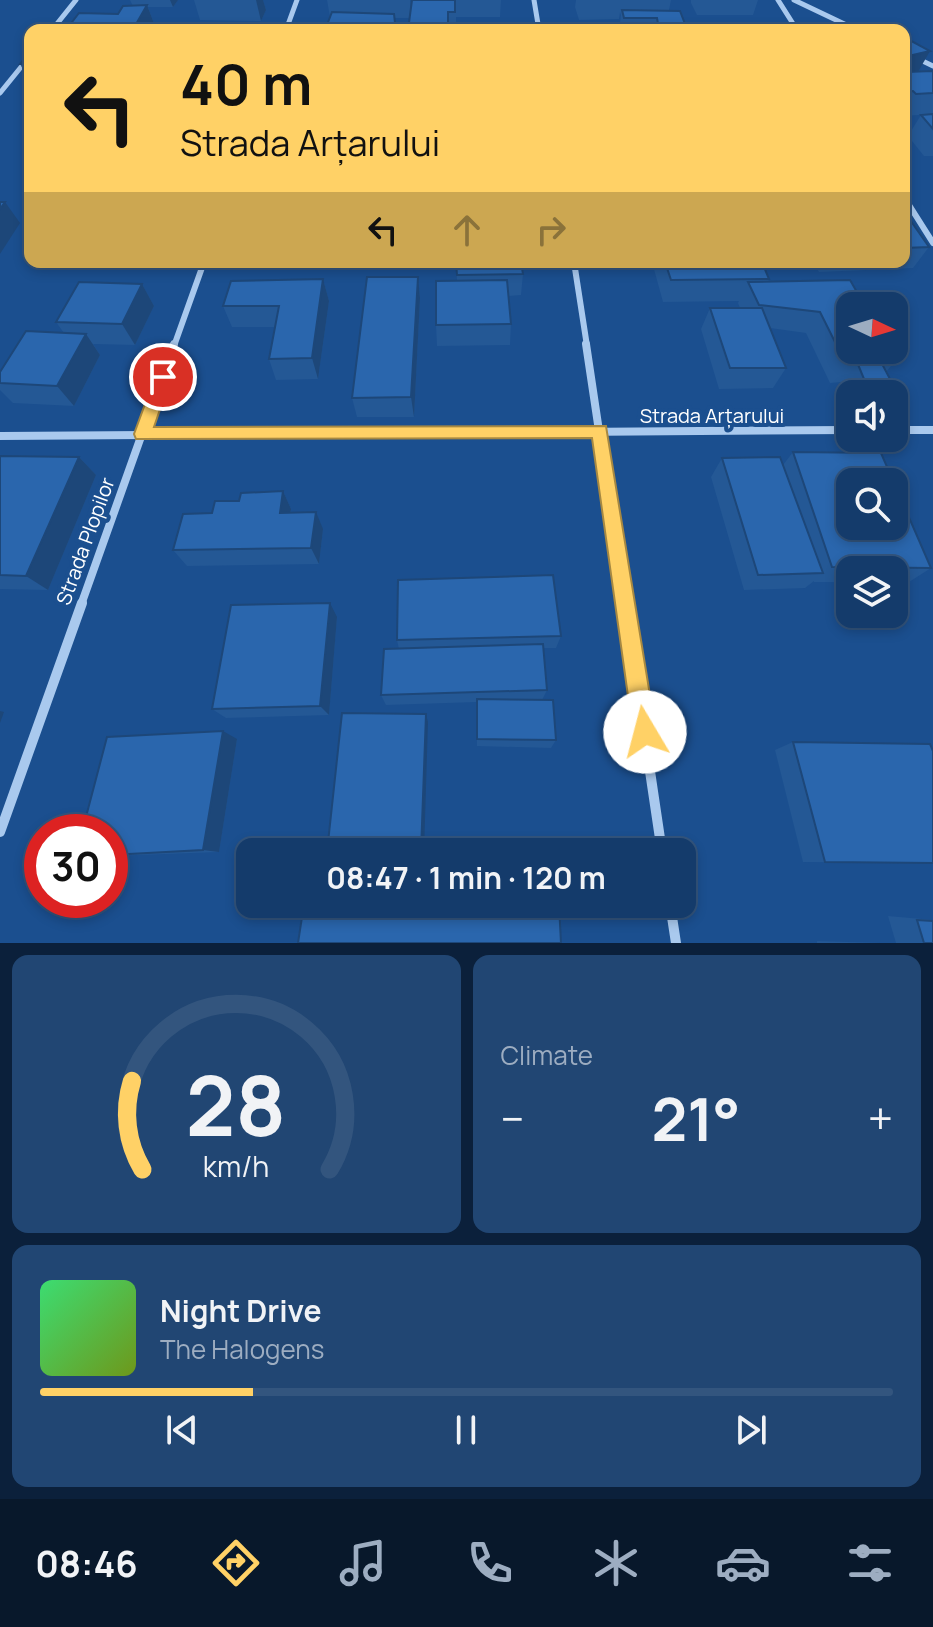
<!DOCTYPE html>
<html lang="en">
<head>
<meta charset="utf-8">
<style>
	body { margin:0; font-family:Manrope,sans-serif; background:#214673; color:#f1f3f6; height:100vh; display:flex; flex-direction:column; font-size:30px; white-space:nowrap }
	* { box-sizing:border-box; margin:0 }
	p { font-size:26px; color:#9dadc1 }
	.icon { flex:none; width:44px; height:44px; fill:none; stroke:currentColor; stroke-width:2; stroke-linecap:round; stroke-linejoin:round }
	.map { position:relative; height:943px; overflow:hidden }
	.drawer { display:flex; flex-direction:column; gap:12px; padding:12px; background:#0b203b; flex:1 }
	.drawer>* { flex:none }
	.guide { position:absolute; left:24px; top:24px; width:886px; height:244px; border-radius:16px; box-shadow:0 4px 12px #0003,0 0 0 2px #33557e; background:#ffd166; color:#111; overflow:hidden }
	.needle { width:52px; rotate:94deg }
	.buttons { position:absolute; left:836px; top:292px; display:grid; gap:16px }
	.buttons a { display:grid; place-items:center; width:72px; height:72px; border-radius:16px; background:#143b6b; box-shadow:0 4px 12px #0003,0 0 0 2px #33557e; font-size:40px }
	.speed { position:absolute; left:24px; top:814px; display:flex; gap:16px; font-size:40px; font-weight:700; text-align:center }
	.speed>* { display:grid; place-content:center; width:104px; height:104px; border-radius:50%; background:#143b6b; box-shadow:0 4px 12px #0003,0 0 0 2px #33557e; line-height:1 }
	.speed .limit { border:12px solid #d22; background:#fff; color:#111 }
	.pin { position:absolute; display:grid; place-items:center; width:68px; height:68px; color:#fff; margin:-34px; border:4px solid #fff; border-radius:50%; box-shadow:0 2px 8px #0007 }
	.me { position:absolute; width:88px; margin:-44px; rotate:352deg; stroke-linejoin:round; filter:drop-shadow(0 0 6px #0008) }
	.turn { display:flex; align-items:center; gap:28px; height:168px; padding:0 24px; font-size:36px }
	.turn .icon { width:104px; height:104px; stroke-width:2.5 }
	.turn b { display:block; font-size:56px; line-height:68px }
	.lanes { display:flex; align-items:center; height:76px; padding:0 24px; background:#0003; justify-content:center; gap:40px; direction:ltr }
	.lanes .off { opacity:.35 }
	.big { font-size:60px; font-weight:700; line-height:1.1 }
	.drawer .tile { flex:1; display:flex; flex-direction:column; justify-content:center; gap:12px; min-width:0; padding:0 28px; border-radius:16px; background:#214673 }
	.drawer .dial { align-items:center; gap:0 }
	.dial svg { height:208px; overflow:visible; fill:none; stroke:#33557e; stroke-width:7; stroke-linecap:round; text-anchor:middle }
	.dial text { fill:#f1f3f6; stroke:none }
	.song { display:flex; align-items:center; gap:24px }
	.cover { width:96px; height:96px; border-radius:12px; background:linear-gradient(135deg,hsl(140 70% 55%),hsl(80 70% 35%)) }
	.played { height:8px; border-radius:4px; background:linear-gradient(90deg,#ffd166 25%,#33557e 25%) }
	.keys { display:flex; justify-content:space-around; direction:ltr }
	.heat { display:flex; justify-content:space-between; align-items:center; font-size:44px; direction:ltr }
	.drawer .tiles { flex:1; display:grid; gap:12px; grid-template-columns:1fr 1fr }
	.tile:last-child { grid-column:span 2 }
	.trip { position:absolute; left:236px; top:838px; width:460px; height:80px; border-radius:16px; background:#143b6b; box-shadow:0 4px 12px #0003,0 0 0 2px #33557e; font-weight:700; line-height:80px; text-align:center }
	.tab-bar { display:flex; height:128px; justify-content:space-around; align-items:center; background:#08182b; color:#9dadc1 }
	.tab-bar .icon { width:56px; height:56px }
	.tab-bar .active { color:#ffd166 }
	.tab-bar b { font-size:36px; color:#f1f3f6 }
	.map>svg:first-child { display:block }
</style>
</head>
<body>
<div class="map">
<svg width="933" height="943" viewBox="0 0 933 943">
	<rect width="100%" height="100%" fill="#1b4f8f"/>
	<g fill="none" stroke-linecap="round" stroke-linejoin="round">
		<g stroke="#a9c9ee" stroke-width="5">
			<path d="M534 0 539 30"/>
			<path d="M778 0 797 30"/>
			<path d="M794 0 857 30"/>
			<path d="M52 30 76 0"/>
			<path d="M286 30 297 0"/>
			<path d="M904 52 933 66"/>
			<path d="M0 93 30 56"/>
		</g>
		<g stroke="#a9c9ee" stroke-width="6">
			<path d="M904 197 933 243"/>
			<path d="M574 262 587 346"/>
			<path d="M174 346 204 262"/>
		</g>
		<g stroke="#a9c9ee" stroke-width="8">
			<path d="M586 344 625 605"/>
			<path d="M894 430H933"/>
			<path d="M0 436 850 430"/>
			<path d="M81 605 174 344"/>
		</g>
		<g stroke="#a9c9ee" stroke-width="10">
			<path d="M625 603 662 852"/>
			<path d="M0 832 82 603"/>
			<path d="M670 904 676 943"/>
		</g>
	</g>
	<g fill="#245895">
		<path d="M130 0H178L173 7H148L155 26 152 30H70L69 26 118 14 133 6Z"/>
		<path d="M194 0H263L266 10 261 21 200 20Z"/>
		<path d="M327 0H410L411 10 455 0H501L500 17H456V25L466 30 410 18H394L396 30H328L327 25 330 17Z"/>
		<path d="M576 0H671L669 10 685 24 683 30H619L621 15 620 12 619 19 579 20 575 7Z"/>
		<path d="M691 0H758L753 15H697L691 3Z"/>
		<path d="M904 37 919 72 933 71V114L904 116Z"/>
		<path d="M30 54V100L24 90 30 82 20 64Z"/>
		<path d="M933 114V156H924L908 136 921 115Z"/>
		<path d="M904 217 929 247 913 268 819 272 813 262H904Z"/>
		<path d="M264 262H301L265 264Z"/>
		<path d="M456 262 523 274 521 295 509 296 511 324 510 345 437 346 436 325 457 281Z"/>
		<path d="M652 262H762L769 279 768 282 850 280 895 361 886 372 890 379 876 394H850V399H848L841 382 830 383 806 333 770 328 786 368 773 388 719 389 701 329 710 308H740L738 303 739 301 663 302Z"/>
		<path d="M418 277 420 298 414 417H357L352 398Z"/>
		<path d="M323 279 329 301 318 379 276 380 269 359 275 327H232L223 306Z"/>
		<path d="M142 284 154 306 135 345 93 344 100 355 74 406 13 403 0 390V372L64 333 56 322Z"/>
		<path d="M793 452 931 568 909 582H894V570H850V582H814V581L805 588 744 590 711 477 722 458 783 465Z"/>
		<path d="M0 456 79 457 96 475 48 590 0 589Z"/>
		<path d="M283 491 291 509V512L323 529 319 564 187 566 173 550 212 513 239 501Z"/>
		<path d="M337 617 329 715 226 718 212 709Z"/>
		<path d="M561 636 556 648H543L547 690 542 700 556 740 551 748 477 746V702L386 705 381 695 399 649 397 640Z"/>
		<path d="M237 739 219 852 110 856V832Z"/>
		<path d="M793 742 933 751V863L803 862 775 750Z"/>
		<path d="M888 916 933 920V943H896Z"/>
		<path d="M817 941 880 943H817Z"/>
	</g>
	<g fill="#1d4779">
		<path d="M170 0H178L173 7Z"/>
		<path d="M256 0H263L266 10 261 21Z"/>
		<path d="M147 5 155 26 152 30H137L135 26Z"/>
		<path d="M930 51 918 72 904 76V57Z"/>
		<path d="M5 202 20 223 0 254V209Z"/>
		<path d="M418 277 420 298 414 417 411 397Z"/>
		<path d="M323 279 329 301 318 379 312 358Z"/>
		<path d="M142 284 154 306 135 345 122 324Z"/>
		<path d="M86 334 100 355 74 406 57 386Z"/>
		<path d="M79 457 96 475 48 590 26 576Z"/>
		<path d="M283 491 291 509 288 529 280 513Z"/>
		<path d="M316 512 323 529 319 564 311 548Z"/>
		<path d="M330 603 337 617 329 715 320 706Z"/>
		<path d="M0 711 4 712 0 723Z"/>
		<path d="M426 714 428 722 424 852H421Z"/>
		<path d="M223 731 237 739 219 852 203 850Z"/>
	</g>
	<g fill="#2a66ad" stroke="#1d4779" stroke-width="2" fill-rule="evenodd">
		<path d="M412 0H455V12H448V25H466V30H408Z"/>
		<path d="M147 5 135 26H69L79 13 118 14 123 6Z"/>
		<path d="M622 10 680 11 685 24H658L657 18H624Z"/>
		<path d="M332 12 394 14 395 23 327 25Z"/>
		<path d="M249 24 247 30H193L196 25Z"/>
		<path d="M904 37 930 51 904 57Z"/>
		<path d="M28 54H30V64H20Z"/>
		<path d="M904 71 906 72 933 71V93L916 94 913 91 904 92Z"/>
		<path d="M30 82V90H24Z"/>
		<path d="M933 114V129L921 115Z"/>
		<path d="M0 202H5L0 209Z"/>
		<path d="M904 217H908L929 247 904 248Z"/>
		<path d="M456 262H521L523 274 457 275Z"/>
		<path d="M665 262H762L769 279 671 280Z"/>
		<path d="M367 277H418L411 397 352 398Z"/>
		<path d="M323 279 312 358 269 359 279 306H223L231 281Z"/>
		<path d="M507 280 511 324 436 325V281Z"/>
		<path d="M850 280 865 306H850V350H889L895 361 881 362 890 379H864L857 362H845L820 312 759 305 748 282Z"/>
		<path d="M79 282 142 284 122 324 56 322Z"/>
		<path d="M710 308H762L786 368H730Z"/>
		<path d="M26 331 86 334 57 386 0 383V372Z"/>
		<path d="M793 452 881 453 931 568 832 567ZM850 482H894V526H850Z"/>
		<path d="M0 456 79 457 26 576 0 575Z"/>
		<path d="M780 457 823 573 758 575 722 458Z"/>
		<path d="M283 491 280 513 316 512 311 548 173 550 183 514 212 513 215 501H239L241 493Z"/>
		<path d="M553 575 561 636 397 640 398 580Z"/>
		<path d="M330 603 320 706 212 709 231 605Z"/>
		<path d="M543 644 547 690 381 695 384 649Z"/>
		<path d="M477 699 553 700 556 740 477 739Z"/>
		<path d="M342 713 426 714 421 852H327Z"/>
		<path d="M223 731 203 850 110 855V832H82L107 737Z"/>
		<path d="M793 742 930 744 933 751V863L825 862Z"/>
		<path d="M304 904H559L561 943H298Z"/>
		<path d="M917 920 933 921V943H924Z"/>
	</g>
	<path fill="#ffd166" stroke="#a68842" stroke-width="2" d="M163 371 171 377 154 427 606 426 656 732 653 740 645 743 636 740 633 732 592 438 136 439 134 434 155 377Z"/>
	<g text-anchor="middle" dominant-baseline="central" stroke-width="8" stroke-linejoin="round" paint-order="stroke">
		<g font-size="20" fill="#fff" stroke="#1b4f8f">
			<text x="712" y="415">Strada Arțarului</text>
			<text transform="translate(85 541) rotate(-70)">Strada Plopilor</text>
		</g>
	</g>
</svg>
<div class="buttons">
<a><svg class="needle" viewBox="-14 -14 28 28"><path d="M0-13l5 13h-10z" fill="#e53935"/><path d="M0 13l5-13h-10z" fill="#9dadc1"/></svg></a>
<a><svg class="icon" aria-label="sound" viewBox="0 0 24 24"><path d="M4 9h4l5-4v14l-5-4H4zM17 9q2 3 0 6"/></svg></a>
<a><svg class="icon" aria-label="search" viewBox="0 0 24 24"><circle cx="10" cy="10" r="6"/><path d="M15 15l6 6"/></svg></a>
<a><svg class="icon" aria-label="layers" viewBox="0 0 24 24"><path d="M12 4l9 5-9 5-9-5zM3 14l9 5 9-5"/></svg></a>
</div>
<div class="speed"><div class="limit">30</div></div>
<div class="pin" style="left:163px;top:377px;background:#d93025"><svg class="icon" aria-label="arrive" viewBox="0 0 24 24"><path d="M6 21V4h12l-3 4 3 4H6"/></svg></div>
<svg class="me" style="left:645px;top:732px" viewBox="-20 -20 40 40"><circle r="19" fill="#fff"/><path d="M0-13L10 11 0 6-10 11z" fill="#ffd166"/></svg>
<div class="trip">08:47 · 1 min · 120 m</div>
<div class="guide">
<div class="turn"><svg class="icon" aria-label="left" viewBox="0 0 24 24"><path d="M17 20v-9H6M10 6l-5 5 5 5"/></svg><div><b>40 m</b>Strada Arțarului</div></div>
<div class="lanes"><svg class="icon" aria-label="left" viewBox="0 0 24 24"><path d="M17 20v-9H6M10 6l-5 5 5 5"/></svg><svg class="icon off" aria-label="ahead" viewBox="0 0 24 24"><path d="M12 20V5M6 11l6-6 6 6"/></svg><svg class="icon off" aria-label="right" viewBox="0 0 24 24"><path d="M7 20v-9h11M14 6l5 5-5 5"/></svg></div>
</div>
</div>
<section class="drawer">
<div class="tiles">
<div class="tile dial"><svg viewBox="0 0 100 80">
<path d="M14 69A42 42 0 1 1 86 69"/>
<path d="M14 69A42 42 0 0 1 10 35" stroke="#ffd166"/>
<text x="50" y="56" font-size="32" font-weight="700">28</text>
<text x="50" y="72" font-size="11">km/h</text>
</svg></div>
<div class="tile"><p>Climate</p>
<div class="heat"><a>−</a><b class="big">21°</b><a>+</a></div>
</div>
<div class="tile">
<div class="song"><i class="cover"></i><div><b>Night Drive</b><p>The Halogens</p></div></div>
<div class="played"></div>
<div class="keys"><svg class="icon" aria-label="previous" viewBox="0 0 24 24"><path d="M18 5L8 12l10 7zM5 5v14"/></svg><svg class="icon" aria-label="pause" viewBox="0 0 24 24"><path d="M8 5v14M16 5v14"/></svg><svg class="icon" aria-label="next" viewBox="0 0 24 24"><path d="M6 5l10 7-10 7zM19 5v14"/></svg></div>
</div>
</div>
</section>
<nav class="tab-bar">
<b>08:46</b>
<svg class="icon active" aria-label="directions" viewBox="0 0 24 24"><path d="M12 3l9 9-9 9-9-9zM9 14v-3h6M13 9l2 2-2 2"/></svg>
<svg class="icon" aria-label="music" viewBox="0 0 24 24"><path d="M9 18V5l10-2v13"/><circle cx="6" cy="18" r="3"/><circle cx="16" cy="16" r="3"/></svg>
<svg class="icon" aria-label="phone" viewBox="0 0 24 24"><path d="M5 4h4l2 5-3 2q2 4 5 5l2-3 5 2v4C11 20 4 13 5 4z"/></svg>
<svg class="icon" aria-label="climate" viewBox="0 0 24 24"><path d="M12 3v18M4 7l16 10M4 17L20 7"/></svg>
<svg class="icon" aria-label="car" viewBox="0 0 24 24"><path d="M5 17H2v-5l4-1 3-4h7l3 4 3 1v5h-3M9 17h6M6 11h13"/><circle cx="7" cy="17" r="2"/><circle cx="17" cy="17" r="2"/></svg>
<svg class="icon" aria-label="filters" viewBox="0 0 24 24"><path d="M4 7h16M4 17h16"/><circle cx="9" cy="7" r="2"/><circle cx="15" cy="17" r="2"/></svg>
</nav>
</body>
</html>
